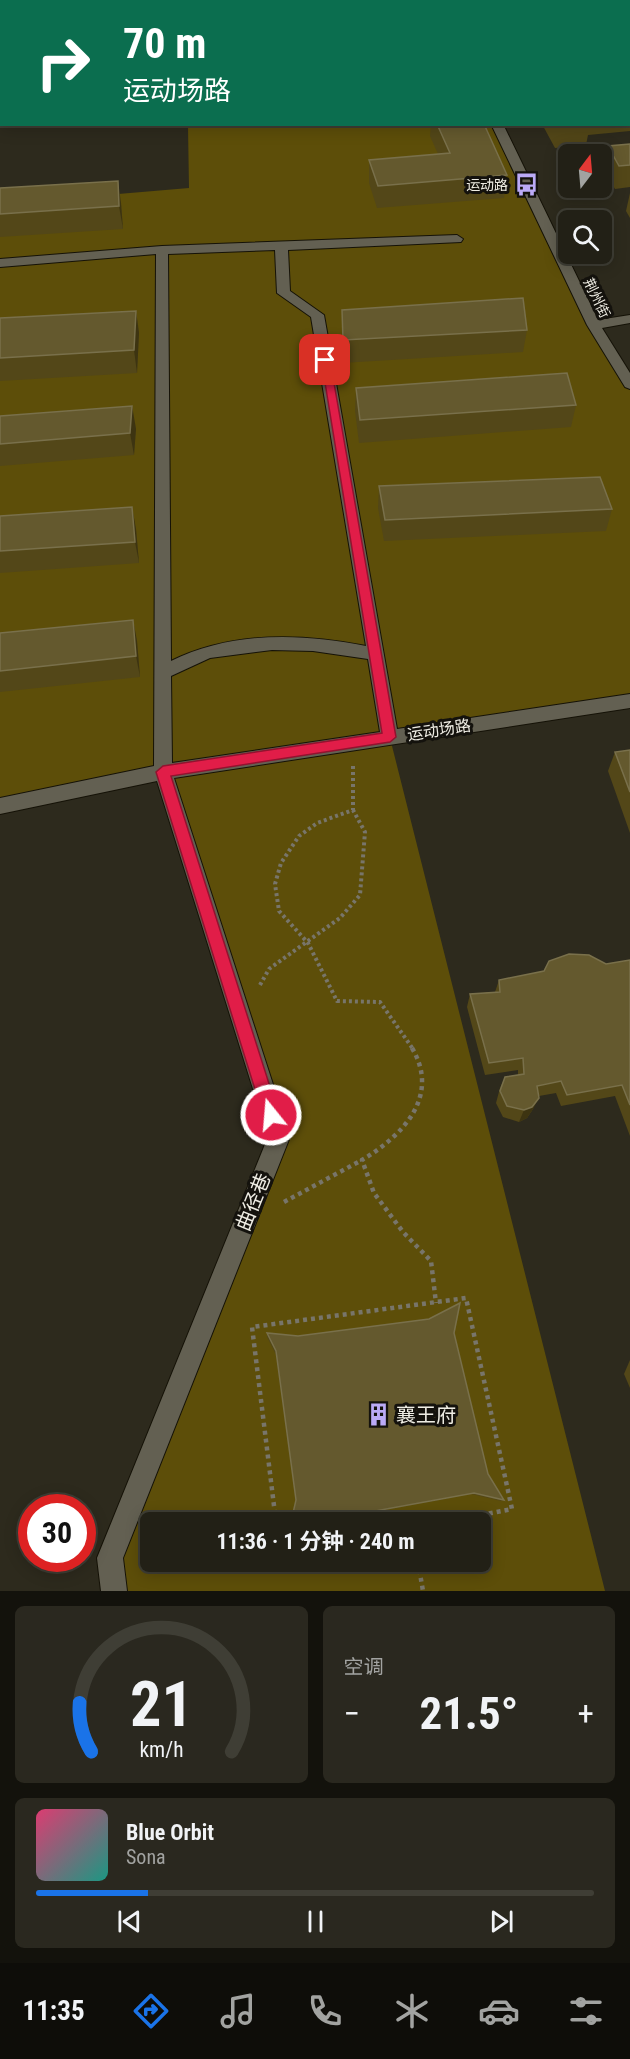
<!DOCTYPE html>
<html lang="zh">
<head>
<meta charset="utf-8">
<style>
	body { margin:0; font-family:"Roboto Condensed","Noto Sans SC",sans-serif; background:#2a281f; color:#f1f3f6; height:100vh; display:flex; flex-direction:column; font-size:22px; white-space:nowrap }
	* { box-sizing:border-box; margin:0 }
	p { font-size:20px; color:#a2a3a1 }
	.icon { flex:none; width:33px; height:33px; fill:none; stroke:currentColor; stroke-width:2; stroke-linecap:round; stroke-linejoin:round }
	.map { position:relative; height:1591px; overflow:hidden }
	.side { display:flex; flex-direction:column; gap:15px; padding:15px; background:#13120c; flex:1 }
	.side>* { flex:none }
	.hud { position:absolute; left:0px; top:0px; width:630px; height:126px; box-shadow:0 3px 15px #0003,0 0 0 2px #3f3e35; background:#0b6e4f; color:#fff; overflow:hidden }
	.needle { width:39px; rotate:16deg }
	.tools { position:absolute; left:558px; top:144px; display:grid; gap:12px }
	.tools a { display:grid; place-items:center; width:54px; height:54px; border-radius:9px; background:#222016; box-shadow:0 3px 15px #0003,0 0 0 2px #3f3e35; font-size:30px }
	.speed { position:absolute; left:18px; top:1494px; display:flex; gap:12px; font-size:30px; font-weight:700; text-align:center }
	.speed>* { display:grid; place-content:center; width:78px; height:78px; border-radius:50%; background:#222016; box-shadow:0 3px 15px #0003,0 0 0 2px #3f3e35; line-height:1 }
	.speed .limit { border:9px solid #d22; background:#fff; color:#111 }
	.pin { position:absolute; display:grid; place-items:center; width:51px; height:51px; color:#fff; margin:-26px; border-radius:12px; box-shadow:0 3px 9px #0006 }
	.me { position:absolute; width:66px; margin:-33px; rotate:343deg; stroke-linejoin:round; filter:drop-shadow(0 0 4px #0008) }
	.turn { display:flex; align-items:center; gap:21px; height:126px; padding:0 24px; font-size:27px }
	.turn .icon { width:78px; height:78px; stroke-width:2.5 }
	.turn b { display:block; font-size:42px; line-height:51px }
	.big { font-size:45px; font-weight:700; line-height:1.1 }
	.side .tile { flex:1; display:flex; flex-direction:column; justify-content:center; gap:9px; min-width:0; padding:0 21px; border-radius:9px; background:#2a281f }
	.side .dial { align-items:center; gap:0 }
	.dial svg { height:156px; overflow:visible; fill:none; stroke:#3f3e35; stroke-width:7; stroke-linecap:round; text-anchor:middle }
	.dial text { fill:#f1f3f6; stroke:none }
	.song { display:flex; align-items:center; gap:18px }
	.cover { width:72px; height:72px; border-radius:9px; background:linear-gradient(135deg,hsl(340 70% 55%),hsl(170 70% 35%)) }
	.played { height:6px; border-radius:3px; background:linear-gradient(90deg,#1a73e8 20%,#3f3e35 20%) }
	.keys { display:flex; justify-content:space-around; direction:ltr }
	.heat { display:flex; justify-content:space-between; align-items:center; font-size:33px; direction:ltr }
	.side .tiles { flex:1; display:grid; gap:15px; grid-template-columns:1fr 1fr }
	.tile:last-child { grid-column:span 2 }
	.trip { position:absolute; left:140px; top:1512px; width:351px; height:60px; border-radius:9px; background:#222016; box-shadow:0 3px 15px #0003,0 0 0 2px #3f3e35; font-weight:700; line-height:60px; text-align:center }
	.menu { display:flex; height:96px; justify-content:space-around; align-items:center; background:#0e0d09; color:#a2a3a1 }
	.menu .icon { width:42px; height:42px }
	.menu .selected { color:#1a73e8 }
	.menu b { font-size:27px; color:#f1f3f6 }
	.map>svg:first-child { display:block }
</style>
</head>
<body>
<div class="map">
<svg width="630" height="1591" viewBox="0 0 630 1591">
	<rect width="100%" height="100%" fill="#2d2a1d"/>
	<path fill="#5d4e09" fill-rule="evenodd" d="M210 124 497 125 630 384V701L390 738 605 1591H114L110 1558 279 1137 163 772 0 806V204L189 188 188 127ZM150 1522H480V1562H150Z"/>
	<g fill="none" stroke-linecap="round" stroke-linejoin="round">
		<defs>
			<g id="minor">
				<rect x="433" y="0" width="10" height="2"/>
				<path d="M491 124H503L598 320 630 315V323L602 328 630 373V389L625 387 587 325Z"/>
				<path d="M457 235 463 239 461 242 288 250 290 291 324 315 397 729 630 694V708L174 778 290 1137 123 1558 127 1591H101L97 1558 268 1137 157 781 0 814V798L154 766 156 254 0 267V259L162 246ZM275 250 277 293 311 317 366 646C301 633 232 631 171 661L168 254ZM272 650 313 651 368 659 380 732 172 763 171 676 210 658Z"/>
			</g>
		</defs>
		<use href="#minor" stroke="#151207" stroke-width="2"/>
		<g stroke="#78756a" stroke-width="4" stroke-dasharray="3 3" stroke-linecap="butt">
			<path d="M353 766V810L317 823 299 836 281 863 275 884 279 911 308 943 337 1001 380 1002 413 1049"/>
			<path d="M260 985 269 969 340 918 360 895 365 832 353 810"/>
		</g>
		<g stroke="#78756a" stroke-width="4.5" stroke-dasharray="4 4" stroke-linecap="butt">
			<path d="M412 1048C441 1097 402 1136 362 1160L374 1193 403 1232 431 1261 436 1303"/>
			<path d="M284 1202 362 1160"/>
			<path d="M276 1522 252 1327 466 1298 512 1509 445 1522"/>
			<path d="M418 1562 423 1591"/>
		</g>
		<use href="#minor" fill="#636052" fill-rule="evenodd"/>
	</g>
	<g fill="#534718">
		<path d="M0 0H44L122 2H2V21H0Z"/>
		<rect x="486" y="0" width="96" height="2"/>
		<path d="M584 0H630V4H628V2H584Z"/>
		<rect x="628" y="34" width="2" height="45"/>
		<path d="M628 85H630V131L588 135 586 145 555 148 542 124H628Z"/>
		<path d="M431 124H484L507 175 504 198 377 208 369 183V160L438 154 430 136Z"/>
		<path d="M630 144V187L615 189 603 169 608 146Z"/>
		<path d="M0 188 121 203 123 229 0 237Z"/>
		<path d="M630 193V218L626 211Z"/>
		<path d="M342 310 527 330 523 352 342 363Z"/>
		<path d="M136 311 139 333 137 373 0 381V318Z"/>
		<path d="M356 388 576 405 571 427 359 443 355 411Z"/>
		<path d="M132 406 136 429 134 455 0 466V416Z"/>
		<path d="M379 486 612 509 606 531 384 541 378 508Z"/>
		<path d="M132 507 136 529 139 563 0 573V516Z"/>
		<path d="M133 620 137 641 140 677 0 692V633Z"/>
		<path d="M630 750V833L608 771 615 752Z"/>
		<path d="M630 960V1136L615 1096 561 1106 556 1093 539 1096 533 1109 527 1118 519 1122 503 1117 496 1103 500 1088 505 1077 518 1075V1070L485 1075 467 1007 470 994 495 992 499 980Z"/>
		<path d="M267 1333 298 1336 454 1333 488 1474 504 1500 501 1501 471 1494 320 1522H291L296 1500 276 1355 267 1337Z"/>
		<path d="M630 1360V1388L624 1374Z"/>
	</g>
	<g fill="#3d3411">
		<path d="M262 0H288V1L262 2Z"/>
		<path d="M407 0H420V2H392Z"/>
		<path d="M118 181 121 203 123 229 119 206Z"/>
		<path d="M136 311 139 333 137 373 134 350Z"/>
		<path d="M132 406 136 429 134 455 130 433Z"/>
		<path d="M132 507 136 529 139 563 135 542Z"/>
		<path d="M133 620 137 641 140 677 136 656Z"/>
		<path d="M539 1098 533 1109 527 1118 519 1122 524 1110Z"/>
	</g>
	<g fill="#64592e" stroke="#79704b" stroke-width="1.5">
		<path d="M0 0H14V2H2V5L0 6Z"/>
		<path d="M50 0H121L122 2H37Z"/>
		<path d="M198 0H277V2H182Z"/>
		<path d="M288 0H407L392 2H289Z"/>
		<path d="M606 0H608L609 2H591Z"/>
		<rect x="628" y="34" width="2" height="23"/>
		<rect x="628" y="85" width="2" height="24"/>
		<path d="M437 124H484L507 175 378 186 369 160 450 153Z"/>
		<path d="M630 144V165L619 166 608 146Z"/>
		<path d="M118 181 119 206 0 214V188Z"/>
		<path d="M523 298 527 330 343 340 342 310Z"/>
		<path d="M136 311 134 350 0 358V318Z"/>
		<path d="M567 373 576 405 360 420 356 388Z"/>
		<path d="M132 406 130 433 0 444V416Z"/>
		<path d="M600 477 612 509 385 520 379 486Z"/>
		<path d="M132 507 135 542 0 551V516Z"/>
		<path d="M133 620 136 656 0 671V633Z"/>
		<path d="M630 750V792L615 752Z"/>
		<path d="M569 954 589 955 606 964 630 960V1105L622 1085 567 1095 561 1081 537 1086 539 1098 532 1107 524 1110 507 1106 500 1091 505 1077 524 1074 523 1058 489 1063 470 994 500 992 499 980 544 971 549 961Z"/>
		<path d="M460 1303 454 1333 488 1474 504 1500 474 1493 315 1522H291L296 1500 276 1351 267 1333 298 1336 429 1319Z"/>
	</g>
	<path fill="#e11d48" stroke="#92132f" stroke-width="1.5" d="M321 358 330 360 396 737 390 742 171 776 279 1115 277 1121 271 1123 266 1121 263 1115 156 772 163 766 382 733Z"/>
	<defs>
		<symbol id="bus-bare" viewBox="-9 -9 18 18"><path d="M-5-6H5V4H4V6H2V4H-2V6H-4V4H-5ZM-3.5-4V0h7V-4ZM-3.5 1.2v1.5H-2V1.2ZM2 1.2v1.5H3.5V1.2Z" fill="#bbaaf6" stroke="#14120d" stroke-width="2.5" paint-order="stroke"/></symbol>
		<symbol id="building-bare" viewBox="-9 -9 18 18"><path d="M-4-6H4V6H1V3H-1V6H-4ZM-2.5-4.3h1.7v1.8h-1.7ZM.8-4.3h1.7v1.8H.8ZM-2.5-1h1.7V.8h-1.7ZM.8-1h1.7V.8H.8Z" fill="#bbaaf6" stroke="#14120d" stroke-width="2.5" paint-order="stroke"/></symbol>
	</defs>
	<g fill-rule="evenodd">
		<use href="#bus-bare" x="510" y="168" width="33" height="33"/>
		<use href="#building-bare" x="362" y="1398" width="33" height="33"/>
	</g>
	<g text-anchor="middle" dominant-baseline="central" stroke-width="6" stroke-linejoin="round" paint-order="stroke">
		<g font-size="14" fill="#efede4" stroke="#14120d" text-anchor="end">
			<text x="508" y="185">运动路</text>
		</g>
		<g font-size="14" fill="#efede4" stroke="#14120d">
			<text transform="translate(597 298) rotate(64)">荆州街</text>
		</g>
		<g font-size="16" fill="#efede4" stroke="#14120d">
			<text transform="translate(439 730) rotate(-9)">运动场路</text>
		</g>
		<g font-size="20" fill="#efede4" stroke="#14120d">
			<text transform="translate(253 1202) rotate(-68)">曲径巷</text>
		</g>
		<g font-size="20" fill="#efede4" stroke="#14120d" text-anchor="start">
			<text x="396" y="1415">襄王府</text>
		</g>
	</g>
</svg>
<div class="tools">
<a><svg class="needle" viewBox="-14 -14 28 28"><path d="M0-13l5 13h-10z" fill="#e53935"/><path d="M0 13l5-13h-10z" fill="#a2a3a1"/></svg></a>
<a><svg class="icon" aria-label="search" viewBox="0 0 24 24"><circle cx="10" cy="10" r="6"/><path d="M15 15l6 6"/></svg></a>
</div>
<div class="speed"><div class="limit">30</div></div>
<div class="pin" style="left:325px;top:360px;background:#d93025"><svg class="icon" aria-label="arrive" viewBox="0 0 24 24"><path d="M6 21V4h12l-3 4 3 4H6"/></svg></div>
<svg class="me" style="left:271px;top:1115px" viewBox="-20 -20 40 40"><circle r="17" fill="#e11d48" stroke="#fff" stroke-width="3"/><path d="M0-11L8 9 0 5-8 9z" fill="#fff"/></svg>
<div class="trip">11:36 · 1 分钟 · 240 m</div>
<div class="hud">
<div class="turn"><svg class="icon" aria-label="right" viewBox="0 0 24 24"><path d="M7 20v-9h11M14 6l5 5-5 5"/></svg><div><b>70 m</b>运动场路</div></div>
</div>
</div>
<section class="side">
<div class="tiles">
<div class="tile dial"><svg viewBox="0 0 100 80">
<path d="M14 69A42 42 0 1 1 86 69"/>
<path d="M14 69A42 42 0 0 1 8 44" stroke="#1a73e8"/>
<text x="50" y="56" font-size="32" font-weight="700">21</text>
<text x="50" y="72" font-size="11">km/h</text>
</svg></div>
<div class="tile"><p>空调</p>
<div class="heat"><a>−</a><b class="big">21.5°</b><a>+</a></div>
</div>
<div class="tile">
<div class="song"><i class="cover"></i><div><b>Blue Orbit</b><p>Sona</p></div></div>
<div class="played"></div>
<div class="keys"><svg class="icon" aria-label="previous" viewBox="0 0 24 24"><path d="M18 5L8 12l10 7zM5 5v14"/></svg><svg class="icon" aria-label="pause" viewBox="0 0 24 24"><path d="M8 5v14M16 5v14"/></svg><svg class="icon" aria-label="next" viewBox="0 0 24 24"><path d="M6 5l10 7-10 7zM19 5v14"/></svg></div>
</div>
</div>
</section>
<nav class="menu">
<b>11:35</b>
<svg class="icon selected" aria-label="directions" viewBox="0 0 24 24"><path d="M12 3l9 9-9 9-9-9zM9 14v-3h6M13 9l2 2-2 2"/></svg>
<svg class="icon" aria-label="music" viewBox="0 0 24 24"><path d="M9 18V5l10-2v13"/><circle cx="6" cy="18" r="3"/><circle cx="16" cy="16" r="3"/></svg>
<svg class="icon" aria-label="phone" viewBox="0 0 24 24"><path d="M5 4h4l2 5-3 2q2 4 5 5l2-3 5 2v4C11 20 4 13 5 4z"/></svg>
<svg class="icon" aria-label="climate" viewBox="0 0 24 24"><path d="M12 3v18M4 7l16 10M4 17L20 7"/></svg>
<svg class="icon" aria-label="car" viewBox="0 0 24 24"><path d="M5 17H2v-5l4-1 3-4h7l3 4 3 1v5h-3M9 17h6M6 11h13"/><circle cx="7" cy="17" r="2"/><circle cx="17" cy="17" r="2"/></svg>
<svg class="icon" aria-label="filters" viewBox="0 0 24 24"><path d="M4 7h16M4 17h16"/><circle cx="9" cy="7" r="2"/><circle cx="15" cy="17" r="2"/></svg>
</nav>
</body>
</html>
